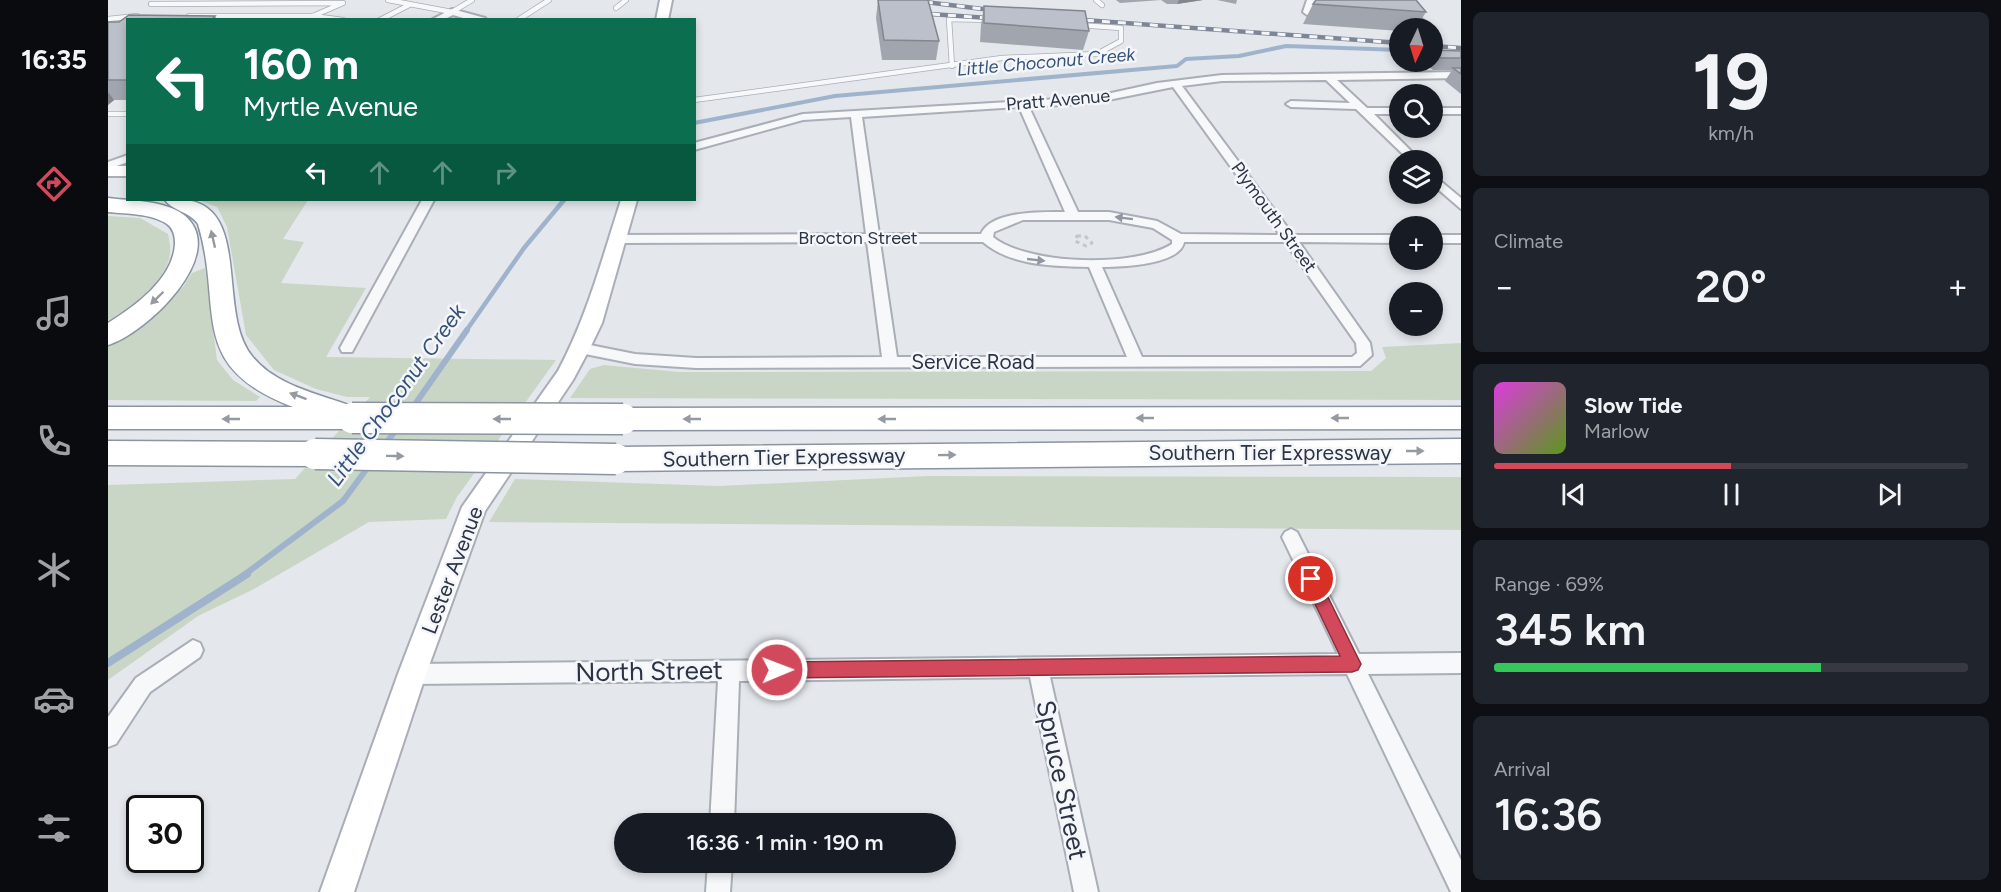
<!DOCTYPE html>
<html lang="en">
<head>
<meta charset="utf-8">
<style>
	body { margin:0; font-family:Figtree,sans-serif; background:#20242c; color:#f1f3f6; height:100vh; display:flex; flex-direction:column; font-size:22px; white-space:nowrap }
	* { box-sizing:border-box; margin:0 }
	p { font-size:20px; color:#9ea1a6 }
	.icon { flex:none; width:33px; height:33px; fill:none; stroke:currentColor; stroke-width:2; stroke-linecap:round; stroke-linejoin:round }
	.map { position:relative; flex:1; overflow:hidden }
	.side { display:flex; flex-direction:column; gap:12px; padding:12px; background:#0d0f14; width:540px }
	.side>* { flex:none }
	.banner { position:absolute; left:18px; top:18px; width:570px; height:183px; border-radius:0px; box-shadow:0 3px 9px #0003; background:#0b6e4f; color:#fff; overflow:hidden }
	.needle { width:39px; rotate:184deg }
	.buttons { position:absolute; left:1281px; top:18px; display:grid; gap:12px }
	.buttons a { display:grid; place-items:center; width:54px; height:54px; border-radius:50%; background:#171b24; box-shadow:0 3px 9px #0003; font-size:30px }
	.speed { position:absolute; left:18px; top:795px; display:flex; gap:12px; font-size:30px; font-weight:700; text-align:center }
	.speed>* { display:grid; place-content:center; width:78px; height:78px; border-radius:50%; background:#171b24; box-shadow:0 3px 9px #0003; line-height:1 }
	.speed .limit { border:3px solid #111; border-radius:9px; background:#fff; color:#111 }
	.pin { position:absolute; display:grid; place-items:center; width:51px; height:51px; color:#fff; margin:-26px; border:3px solid #fff; border-radius:50%; box-shadow:0 2px 6px #0007 }
	.me { position:absolute; width:66px; margin:-33px; rotate:89deg; stroke-linejoin:round; filter:drop-shadow(0 0 4px #0008) }
	.turn { display:flex; align-items:center; gap:21px; height:126px; padding:0 18px; font-size:27px }
	.turn .icon { width:78px; height:78px; stroke-width:2.5 }
	.turn b { display:block; font-size:42px; line-height:51px }
	.lanes { display:flex; align-items:center; height:57px; padding:0 18px; background:#0003; justify-content:center; gap:30px; direction:ltr }
	.lanes .off { opacity:.35 }
	.big { font-size:45px; font-weight:600; line-height:1.1 }
	.side .widget { flex:1; display:flex; flex-direction:column; justify-content:center; gap:9px; min-width:0; padding:0 21px; border-radius:9px; background:#20242c }
	.side .dial { align-items:center; gap:0 }
	.dial b { font-size:78px; line-height:1 }
	.song { display:flex; align-items:center; gap:18px }
	.cover { width:72px; height:72px; border-radius:9px; background:linear-gradient(135deg,hsl(300 70% 55%),hsl(90 70% 35%)) }
	.played { height:6px; border-radius:3px; background:linear-gradient(90deg,#d1495b 50%,#363941 50%) }
	.keys { display:flex; justify-content:space-around; direction:ltr }
	.heat { display:flex; justify-content:space-between; align-items:center; font-size:33px; direction:ltr }
	.charge { height:9px; border-radius:4px; background:linear-gradient(90deg,#34c759 69%,#363941 0) }
	.trip { position:absolute; left:506px; top:813px; width:342px; height:60px; border-radius:30px; background:#171b24; box-shadow:0 3px 9px #0003; font-weight:600; line-height:60px; text-align:center }
	main { display:flex; flex:1; min-height:0 }
	.tabs { display:flex; flex-direction:column; width:108px; justify-content:space-around; align-items:center; background:#090b0e; color:#9ea1a6 }
	.tabs .icon { width:42px; height:42px }
	.tabs .current { color:#d1495b }
	.tabs b { font-size:27px; color:#f1f3f6 }
	.map>svg:first-child { display:block }
</style>
</head>
<body>
<main>
<nav class="tabs">
<b>16:35</b>
<svg class="icon current" aria-label="directions" viewBox="0 0 24 24"><path d="M12 3l9 9-9 9-9-9zM9 14v-3h6M13 9l2 2-2 2"/></svg>
<svg class="icon" aria-label="music" viewBox="0 0 24 24"><path d="M9 18V5l10-2v13"/><circle cx="6" cy="18" r="3"/><circle cx="16" cy="16" r="3"/></svg>
<svg class="icon" aria-label="phone" viewBox="0 0 24 24"><path d="M5 4h4l2 5-3 2q2 4 5 5l2-3 5 2v4C11 20 4 13 5 4z"/></svg>
<svg class="icon" aria-label="climate" viewBox="0 0 24 24"><path d="M12 3v18M4 7l16 10M4 17L20 7"/></svg>
<svg class="icon" aria-label="car" viewBox="0 0 24 24"><path d="M5 17H2v-5l4-1 3-4h7l3 4 3 1v5h-3M9 17h6M6 11h13"/><circle cx="7" cy="17" r="2"/><circle cx="17" cy="17" r="2"/></svg>
<svg class="icon" aria-label="filters" viewBox="0 0 24 24"><path d="M4 7h16M4 17h16"/><circle cx="9" cy="7" r="2"/><circle cx="15" cy="17" r="2"/></svg>
</nav>
<div class="map">
<svg width="1353" height="892" viewBox="0 0 1353 892">
	<rect width="100%" height="100%" fill="#e4e7ec"/>
	<g fill="#c9d6c5">
		<path d="M91 200H200L175 239 196 242 173 283 258 288 218 357 448 360 349 497 338 519 261 522 146 589 90 616 0 680V485L187 479 262 397H239L208 389 166 370 138 335 119 227 109 207Z"/>
		<path d="M0 216 32 218 60 234C61 240 63 247 62 253 60 281 21 308 0 321Z"/>
		<path d="M97 268 109 360 125 380 152 397 148 401 0 400V343L48 313 75 287 84 273Z"/>
		<path d="M1353 343V400L462 398 482 369 496 365 571 372 1263 371 1278 358 1274 347Z"/>
		<path d="M820 476 1353 477V530L381 522 407 479 611 486Z"/>
	</g>
	<g fill="none" stroke-linecap="round" stroke-linejoin="round">
		<path stroke="#9fb4cc" stroke-width="4" d="M586 123 727 96 1069 66 1078 59 1131 56 1178 46 1292 50"/>
		<path stroke="#9fb4cc" stroke-width="4.5" d="M358 331 416 248 456 200"/>
		<g stroke="#9fb4cc" stroke-width="6">
			<path d="M303 410 359 330"/>
			<path d="M276 446 290 427"/>
			<path d="M136 575 235 501 263 463"/>
		</g>
		<path stroke="#9fb4cc" stroke-width="8" d="M0 663 139 574"/>
		<defs>
			<g id="lane">
				<path d="M280 0 344 12 364 0"/>
				<path d="M988 0 994 5"/>
				<path d="M43 4 235 3 205 16 235 20"/>
				<path d="M508 8 518 0"/>
				<path d="M81 16H205L199 20"/>
				<path d="M0 19 29 16"/>
				<path d="M272 20 301 5"/>
				<path d="M410 20 441 0"/>
				<path d="M844 66 841 19 882 20"/>
				<path d="M586 100 894 58 989 54 1013 41V28L970 25"/>
				<path d="M0 114H20"/>
			</g>
			<g id="street">
				<path d="M1199 0H1207L1203 12 1199 15 1195 12Z"/>
				<path d="M1281 0H1290L1325 28H1316Z"/>
				<path d="M344 9 377 18 378 20H362L345 15 335 20H323Z"/>
				<path d="M1353 72V78L1229 80 1259 108H1292V114H1266L1312 160H1301L1248 109 1183 107 1178 104 1183 101 1242 103 1218 80 1114 81 1074 86 1185 235H1292V243L1191 242 1262 343 1264 355 1252 366 588 368 527 364 472 353 465 348 472 343 527 354 588 358 774 357 759 242 509 243 503 239 509 235 758 234 743 117 695 120 586 150V143L695 114 985 97 1049 83 1114 75ZM1065 87 1172 235 1073 234 1049 221 1001 212H970L921 107 985 103ZM911 107 957 212C936 212 883 210 873 234H771L754 117ZM915 220H1001L1045 228 1064 240V244C1027 268 919 265 885 237L886 232ZM772 242H875C903 266 945 266 981 267L1019 357H789ZM1076 242H1177L1248 343 1249 353 1244 357H1034L994 267C1013 267 1072 265 1076 242Z"/>
				<rect x="1324" y="108" width="29" height="6"/>
				<path d="M20 155V162L0 169V162Z"/>
				<path d="M1324 174 1353 198V209L1324 184Z"/>
				<path d="M314 200H326L244 352H234L232 348Z"/>
				<rect x="1324" y="235" width="29" height="8"/>
				<path d="M1183 529 1189 532 1251 654 1353 653V673L1260 674 1353 860V892H1343L1239 674 942 677 990 892H966L922 677 631 681 626 824H602L610 681 304 684 297 681 294 674 297 667 304 664 1230 654 1174 537 1177 532Z"/>
				<path d="M85 640 92 643 95 650 92 657 42 692 8 744 0 747V717L28 678Z"/>
				<path d="M600 862H624L622 892H598Z"/>
			</g>
			<g id="secondary">
				<path d="M552 0H564L560 20H548Z"/>
				<rect x="0" y="166" width="20" height="10"/>
				<path d="M513 200H529L494 323 482 348 465 380 377 511 318 674 246 892H212L290 674 354 507 450 371C479 317 494 259 513 200Z"/>
			</g>
			<g id="highway">
				<path d="M0 198C23 201 56 200 76 215 123 253 38 334 0 345V323C27 306 65 279 67 244 67 237 66 229 59 224 42 213 19 214 0 212Z"/>
				<path d="M57 200C151 189 105 308 144 356 169 388 218 395 254 410L259 418 254 426 244 429H0V407H185C77 366 116 310 90 224 82 212 65 211 57 200Z"/>
				<path d="M1353 407V429L515 430 505 427 500 419 505 411 515 408Z"/>
				<path d="M1353 439V463L508 471 497 467 493 459 497 451 508 447Z"/>
				<path d="M0 441 207 442 218 446 222 454 218 462 207 466 0 465Z"/>
			</g>
		</defs>
		<use href="#lane" stroke="#a9aeb7" stroke-width="6"/>
		<use href="#street" stroke="#a9aeb7" stroke-width="4"/>
		<use href="#secondary" stroke="#a9aeb7" stroke-width="4"/>
		<use href="#highway" stroke="#8b94a3" stroke-width="3"/>
		<path stroke="#c2c5cb" stroke-width="3" stroke-dasharray="4 4" stroke-linecap="butt" d="M969 236H977L984 243 978 246 967 241Z"/>
		<use href="#lane" stroke="#f7f8fa" stroke-width="4.5"/>
		<use href="#street" fill="#f7f8fa" fill-rule="evenodd"/>
		<use href="#secondary" fill="#fff" fill-rule="evenodd"/>
		<use href="#highway" fill="#fff" fill-rule="evenodd"/>
		<defs>
			<g id="rail">
				<path d="M801 0 891 11"/>
				<path d="M808 13 880 18"/>
				<path d="M962 19 1292 43"/>
				<path d="M1324 46 1353 48"/>
			</g>
		</defs>
		<use href="#rail" stroke="#7d8696" stroke-width="4.5"/>
		<use href="#rail" stroke="#f4f6f9" stroke-width="3" stroke-dasharray="8" stroke-linecap="butt"/>
		<defs>
			<g id="highway-bridge">
				<path d="M244 418 515 419"/>
				<path d="M207 454 508 459"/>
			</g>
		</defs>
		<use href="#highway-bridge" stroke="#8b94a3" stroke-width="33" stroke-linecap="butt"/>
		<use href="#highway-bridge" stroke="#fff" stroke-width="30"/>
	</g>
	<g fill="#a1a5ae">
		<path d="M770 0 831 41 828 60H774L768 18Z"/>
		<path d="M1008 0H1095L1069 4H1059L1053 0 1012 3Z"/>
		<path d="M1109 0H1129L1128 4Z"/>
		<path d="M1205 4 1318 12 1308 28H1292V31L1195 24Z"/>
		<path d="M876 6 981 31 975 50 872 42 873 25Z"/>
		<path d="M21 15 107 16 109 20H20V100H6L0 105V22H11Z"/>
		<path d="M1324 50 1353 51V94L1337 81 1344 70H1325L1315 62H1324Z"/>
	</g>
	<g fill="#83868d">
		<path d="M1071 0H1095L1069 4Z"/>
		<path d="M0 92 6 100 0 105Z"/>
	</g>
	<g fill="#bbc0ca" stroke="#83868d" stroke-width="1.5">
		<path d="M770 0H820L831 41 776 40Z"/>
		<path d="M1208 0H1308L1318 12 1205 4Z"/>
		<path d="M876 6 977 11 981 31 876 23Z"/>
		<path d="M21 15 107 16 103 20H20V80H0V22H11Z"/>
		<path d="M1324 50 1353 51V58H1333Z"/>
		<path d="M1345 68H1353V74Z"/>
	</g>
	<defs><path id="oneway-solid" d="M-6-.8H1V-3.2L6.5 0L1 3.2V.8H-6Z" transform="scale(1.5)"/></defs>
	<g fill="#9196a0">
		<use href="#oneway-solid" transform="translate(1016 218) rotate(-173)"/>
		<use href="#oneway-solid" transform="translate(928 260) rotate(6)"/>
	</g>
	<g fill="#959aa2">
		<use href="#oneway-solid" transform="translate(105 239) rotate(-103)"/>
		<use href="#oneway-solid" transform="translate(49 298) rotate(136)"/>
		<use href="#oneway-solid" transform="translate(190 396) rotate(-160)"/>
		<use href="#oneway-solid" transform="translate(1037 418) rotate(180)"/>
		<use href="#oneway-solid" transform="translate(1232 418) rotate(-180)"/>
		<use href="#oneway-solid" transform="translate(123 419) rotate(-180)"/>
		<use href="#oneway-solid" transform="translate(394 419) rotate(-180)"/>
		<use href="#oneway-solid" transform="translate(584 419) rotate(180)"/>
		<use href="#oneway-solid" transform="translate(779 419) rotate(180)"/>
		<use href="#oneway-solid" transform="translate(1307 451)"/>
		<use href="#oneway-solid" transform="translate(839 455) rotate(-1)"/>
		<use href="#oneway-solid" transform="translate(287 456) rotate(1)"/>
	</g>
	<path fill="#d1495b" stroke="#882f3b" stroke-width="1.5" d="M1203 572 1209 575 1250 658 1253 664 1250 670 1244 672 669 678 663 676 660 670 663 664 669 662 1232 656 1195 579 1197 575Z"/>
	<g text-anchor="middle" dominant-baseline="central" stroke-width="5" stroke-linejoin="round" paint-order="stroke">
		<g font-size="18" font-style="italic" fill="#34527a" stroke="#f4f6f9">
			<text transform="translate(938 62) rotate(-5)">Little Choconut Creek</text>
		</g>
		<g font-size="18" fill="#2b3445" stroke="#f4f6f9">
			<text transform="translate(950 100) rotate(-5)">Pratt Avenue</text>
			<text transform="translate(1166 217) rotate(54)">Plymouth Street</text>
			<text x="750" y="238">Brocton Street</text>
		</g>
		<g font-size="21" fill="#2b3445" stroke="#f4f6f9">
			<text x="865" y="361">Service Road</text>
			<text x="1162" y="452">Southern Tier Expressway</text>
			<text transform="translate(676 457) rotate(-1)">Southern Tier Expressway</text>
			<text transform="translate(344 570) rotate(-69)">Lester Avenue</text>
		</g>
		<g font-size="22" font-style="italic" fill="#34527a" stroke="#f4f6f9">
			<text transform="translate(288 395) rotate(-54)">Little Choconut Creek</text>
		</g>
		<g font-size="26" fill="#2b3445" stroke="#f4f6f9">
			<text transform="translate(541 671) rotate(-1)">North Street</text>
			<text transform="translate(954 780) rotate(78)">Spruce Street</text>
		</g>
	</g>
</svg>
<div class="buttons">
<a><svg class="needle" viewBox="-14 -14 28 28"><path d="M0-13l5 13h-10z" fill="#e53935"/><path d="M0 13l5-13h-10z" fill="#9ea1a6"/></svg></a>
<a><svg class="icon" aria-label="search" viewBox="0 0 24 24"><circle cx="10" cy="10" r="6"/><path d="M15 15l6 6"/></svg></a>
<a><svg class="icon" aria-label="layers" viewBox="0 0 24 24"><path d="M12 4l9 5-9 5-9-5zM3 14l9 5 9-5"/></svg></a>
<a>+</a>
<a>−</a>
</div>
<div class="speed"><div class="limit">30</div></div>
<div class="pin" style="left:1203px;top:579px;background:#d93025"><svg class="icon" aria-label="arrive" viewBox="0 0 24 24"><path d="M6 21V4h12l-3 4 3 4H6"/></svg></div>
<svg class="me" style="left:669px;top:670px" viewBox="-20 -20 40 40"><circle r="17" fill="#d1495b" stroke="#fff" stroke-width="3"/><path d="M0-11L8 9 0 5-8 9z" fill="#fff"/></svg>
<div class="trip">16:36 · 1 min · 190 m</div>
<div class="banner">
<div class="turn"><svg class="icon" aria-label="left" viewBox="0 0 24 24"><path d="M17 20v-9H6M10 6l-5 5 5 5"/></svg><div><b>160 m</b>Myrtle Avenue</div></div>
<div class="lanes"><svg class="icon" aria-label="left" viewBox="0 0 24 24"><path d="M17 20v-9H6M10 6l-5 5 5 5"/></svg><svg class="icon off" aria-label="ahead" viewBox="0 0 24 24"><path d="M12 20V5M6 11l6-6 6 6"/></svg><svg class="icon off" aria-label="ahead" viewBox="0 0 24 24"><path d="M12 20V5M6 11l6-6 6 6"/></svg><svg class="icon off" aria-label="right" viewBox="0 0 24 24"><path d="M7 20v-9h11M14 6l5 5-5 5"/></svg></div>
</div>
</div>
<section class="side">
<div class="widget dial"><b>19</b><p>km/h</p></div>
<div class="widget"><p>Climate</p>
<div class="heat"><a>−</a><b class="big">20°</b><a>+</a></div>
</div>
<div class="widget">
<div class="song"><i class="cover"></i><div><b>Slow Tide</b><p>Marlow</p></div></div>
<div class="played"></div>
<div class="keys"><svg class="icon" aria-label="previous" viewBox="0 0 24 24"><path d="M18 5L8 12l10 7zM5 5v14"/></svg><svg class="icon" aria-label="pause" viewBox="0 0 24 24"><path d="M8 5v14M16 5v14"/></svg><svg class="icon" aria-label="next" viewBox="0 0 24 24"><path d="M6 5l10 7-10 7zM19 5v14"/></svg></div>
</div>
<div class="widget"><p>Range · 69%</p><b class="big">345 km</b><div class="charge"></div></div>
<div class="widget"><p>Arrival</p><b class="big">16:36</b></div>
</section>
</main>
</body>
</html>
